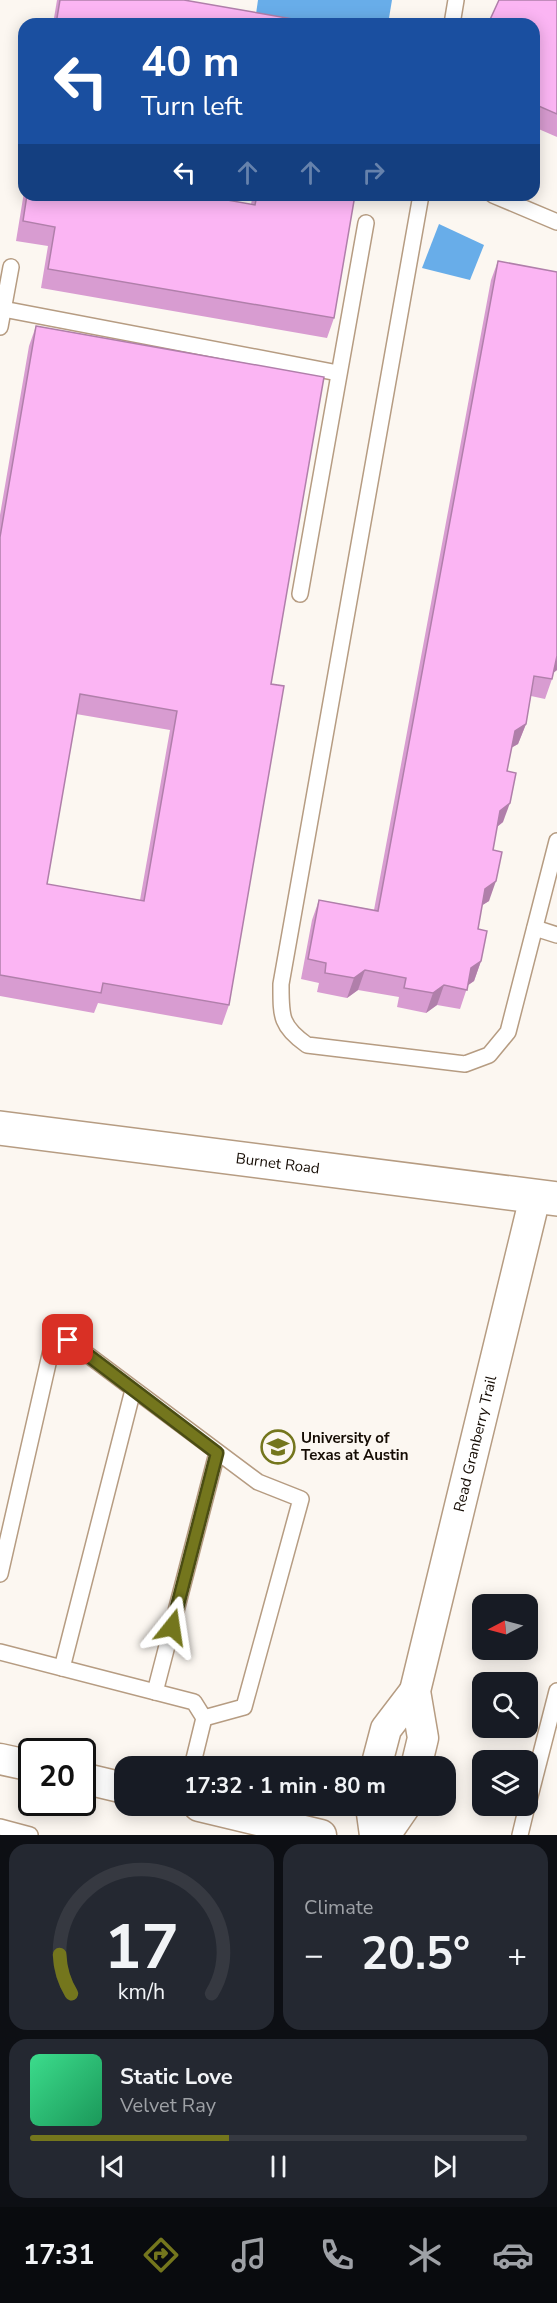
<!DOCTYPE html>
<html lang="en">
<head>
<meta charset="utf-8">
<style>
	body { margin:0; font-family:"Nunito Sans",sans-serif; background:#242831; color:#f1f3f6; height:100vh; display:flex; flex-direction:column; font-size:22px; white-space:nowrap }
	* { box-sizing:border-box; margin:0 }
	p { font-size:20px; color:#9ea1a6 }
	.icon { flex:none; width:33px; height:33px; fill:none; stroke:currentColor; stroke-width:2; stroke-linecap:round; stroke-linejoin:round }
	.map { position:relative; height:1835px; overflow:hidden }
	.side { display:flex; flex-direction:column; gap:9px; padding:9px; background:#0d0f14; flex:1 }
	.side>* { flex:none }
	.top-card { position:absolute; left:18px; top:18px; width:522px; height:183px; border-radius:18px; box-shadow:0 3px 15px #0003; background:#1a4fa0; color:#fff; overflow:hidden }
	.needle { width:39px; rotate:264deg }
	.tools { position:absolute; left:472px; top:1594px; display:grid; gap:12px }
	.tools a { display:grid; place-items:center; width:66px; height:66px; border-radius:12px; background:#171b24; box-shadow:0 3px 15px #0003; font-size:30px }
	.speed { position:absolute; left:18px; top:1738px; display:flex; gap:12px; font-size:30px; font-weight:700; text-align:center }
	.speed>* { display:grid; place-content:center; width:78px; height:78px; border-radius:50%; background:#171b24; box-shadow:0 3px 15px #0003; line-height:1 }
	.speed .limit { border:3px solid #111; border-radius:9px; background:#fff; color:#111 }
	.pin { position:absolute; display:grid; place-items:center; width:51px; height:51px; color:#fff; margin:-26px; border-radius:12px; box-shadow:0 3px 9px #0006 }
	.me { position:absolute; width:66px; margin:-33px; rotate:15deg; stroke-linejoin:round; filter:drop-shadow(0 0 4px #0008) }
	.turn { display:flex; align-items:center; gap:21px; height:126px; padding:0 24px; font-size:27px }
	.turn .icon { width:78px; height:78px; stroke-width:2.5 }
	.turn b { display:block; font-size:42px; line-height:51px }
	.lanes { display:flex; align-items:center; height:57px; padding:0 24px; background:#0003; justify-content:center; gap:30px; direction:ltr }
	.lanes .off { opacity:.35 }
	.big { font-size:45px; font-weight:700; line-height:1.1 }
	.side .widget { flex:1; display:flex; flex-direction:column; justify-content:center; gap:9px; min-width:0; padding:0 21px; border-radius:18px; background:#242831 }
	.side .dial { align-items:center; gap:0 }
	.dial svg { height:156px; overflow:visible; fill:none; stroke:#363941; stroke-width:7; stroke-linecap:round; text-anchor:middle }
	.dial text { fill:#f1f3f6; stroke:none }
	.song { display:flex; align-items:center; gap:18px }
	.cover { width:72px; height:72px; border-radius:9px; background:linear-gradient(135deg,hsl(150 70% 55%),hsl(150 70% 35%)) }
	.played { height:6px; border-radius:3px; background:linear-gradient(90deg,#74761d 40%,#363941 40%) }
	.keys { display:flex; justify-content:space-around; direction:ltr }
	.heat { display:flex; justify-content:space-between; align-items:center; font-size:33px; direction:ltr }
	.side .tiles { flex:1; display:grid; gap:9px; grid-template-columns:1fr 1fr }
	.widget:last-child { grid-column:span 2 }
	.trip { position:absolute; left:114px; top:1756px; width:342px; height:60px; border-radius:18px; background:#171b24; box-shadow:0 3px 15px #0003; font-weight:700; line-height:60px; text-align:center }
	.menu { display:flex; height:96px; justify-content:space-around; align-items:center; background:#090b0e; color:#9ea1a6 }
	.menu .icon { width:42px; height:42px }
	.menu .selected { color:#74761d }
	.menu b { font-size:27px; color:#f1f3f6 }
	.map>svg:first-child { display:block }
</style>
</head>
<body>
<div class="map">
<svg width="557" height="1835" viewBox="0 0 557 1835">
	<rect width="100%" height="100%" fill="#fcf7f1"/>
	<g fill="#68ade9">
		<path d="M258 0H392L388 24H273L255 21Z"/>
		<path d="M439 224 484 245 470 280 422 268Z"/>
	</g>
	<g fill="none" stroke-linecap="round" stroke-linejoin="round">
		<defs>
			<g id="lane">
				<path d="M452 24 456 0"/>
				<path d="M421 195 281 984C281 1016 280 1026 307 1045L465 1064 489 1055 508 1032 557 841"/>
				<path d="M493 195 557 222"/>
				<path d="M3 309 338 373"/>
				<path d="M0 327 11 267"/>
				<path d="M300 594 366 223"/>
				<path d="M535 928 557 935"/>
				<path d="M0 1574 52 1346 68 1340 258 1482 301 1499 244 1707 204 1718"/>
				<path d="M0 1652 194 1702 204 1718 192 1767"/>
				<path d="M62 1668 133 1390"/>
				<path d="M155 1692 217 1453"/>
				<path d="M528 1804 557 1691"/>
				<path d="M0 1827 30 1835"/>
				<path d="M520 1835 527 1806"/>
			</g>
			<g id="street">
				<path d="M0 1759 32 1766"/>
				<path d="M376 1767 386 1729 415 1691"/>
				<path id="s1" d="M416 1767 423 1738 415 1691 535 1197"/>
				<path d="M82 1778 124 1788"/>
				<path d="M199 1806 321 1835"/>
				<path d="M371 1806 375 1835"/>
				<path d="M385 1835 405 1806"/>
			</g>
			<g id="secondary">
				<path id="s2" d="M0 1128 557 1199"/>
			</g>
		</defs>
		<use href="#lane" stroke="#b69c82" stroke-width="18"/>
		<use href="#street" stroke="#b69c82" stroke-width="33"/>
		<use href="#secondary" stroke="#b69c82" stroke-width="36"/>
		<use href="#lane" stroke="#fff" stroke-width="15"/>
		<use href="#street" stroke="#fff" stroke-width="30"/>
		<use href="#secondary" stroke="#fff" stroke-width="33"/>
	</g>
	<g fill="#d89cd1" fill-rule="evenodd">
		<path d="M57 0H184L321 24H53Z"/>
		<path d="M557 0V137L534 127V24Z"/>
		<path d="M24 192V195H199L251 204 253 195H355L334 318 327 338 41 288 48 246 16 241Z"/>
		<path d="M498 261 557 272V670L553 673 552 679 545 699 531 696 526 724 518 744 511 748 507 771 503 822 497 827 493 850 489 901 482 905 478 929 481 961 474 981 468 985 460 1009 437 1005 426 1013 397 1007 399 997 358 990 347 998 317 992 319 983 301 979 312 920 319 900 374 910 491 280Z"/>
		<path d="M36 326 271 684 229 1005 222 1025 98 1003 94 1013 0 996V515L29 346ZM76 714 170 730 140 900 47 884Z"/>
	</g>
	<g fill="#b07faa">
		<path d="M556 656H557V670L549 676Z"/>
		<path d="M526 724 518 744 507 750 515 731Z"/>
		<path d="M510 803 503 822 493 830 500 811Z"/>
		<path d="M496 881 489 901 478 908 485 889Z"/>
		<path d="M481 961 474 981 464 988 471 968Z"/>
		<path d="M365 970 358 990 347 998 354 978Z"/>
		<path d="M444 985 437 1005 426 1013 433 993Z"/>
	</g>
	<g fill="#fbb5f3" stroke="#b07faa" stroke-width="1.5" fill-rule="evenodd">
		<path d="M60 0H184L321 24H56Z"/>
		<path d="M499 0H557V114L534 104V24H488Z"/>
		<path d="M27 195H199L255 205 257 195H355L334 318 48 269 55 227 23 221Z"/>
		<path d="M498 261 557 272V656L552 679 534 676 526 724 515 731 507 771 516 773 510 803 500 811 493 850 502 852 496 881 485 889 478 929 487 931 481 961 471 968 467 990 444 985 433 993 404 988 406 978 365 970 354 978 325 973 326 963 308 959 319 900 378 911Z"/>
		<path d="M36 326 324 377 271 684 284 686 229 1005 103 983 101 993 0 975V537ZM80 694 177 711 144 901 47 884Z"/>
	</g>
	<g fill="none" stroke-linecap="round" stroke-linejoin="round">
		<defs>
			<path id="route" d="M68 1340 217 1453 172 1627"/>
		</defs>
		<use href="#route" stroke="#4b4d13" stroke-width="15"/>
		<use href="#route" stroke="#74761d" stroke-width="10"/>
	</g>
	<defs>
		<symbol id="university-ring" viewBox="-11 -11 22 22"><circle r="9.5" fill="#fcf7f1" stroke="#74761d" stroke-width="1.5"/><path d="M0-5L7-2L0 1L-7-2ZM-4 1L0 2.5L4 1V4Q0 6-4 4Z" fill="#74761d"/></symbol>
	</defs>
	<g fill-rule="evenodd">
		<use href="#university-ring" x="259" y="1428" width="38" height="38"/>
	</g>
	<g text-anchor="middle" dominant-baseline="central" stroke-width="5" stroke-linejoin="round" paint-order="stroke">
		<g font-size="15" fill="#150c04" stroke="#fcf7f1">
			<text stroke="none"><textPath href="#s2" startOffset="280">Burnet Road</textPath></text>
			<text stroke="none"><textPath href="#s1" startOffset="332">Read Granberry Trail</textPath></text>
		</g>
		<g font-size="15" font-weight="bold" fill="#150c04" stroke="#fcf7f1" text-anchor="start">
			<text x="301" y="1438">University of<tspan x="301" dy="17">Texas at Austin</tspan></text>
		</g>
	</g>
</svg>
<div class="tools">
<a><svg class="needle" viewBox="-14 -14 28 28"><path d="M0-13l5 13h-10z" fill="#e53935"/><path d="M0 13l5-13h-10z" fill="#9ea1a6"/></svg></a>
<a><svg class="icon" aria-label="search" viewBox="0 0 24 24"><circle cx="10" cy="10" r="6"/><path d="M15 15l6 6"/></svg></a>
<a><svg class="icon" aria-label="layers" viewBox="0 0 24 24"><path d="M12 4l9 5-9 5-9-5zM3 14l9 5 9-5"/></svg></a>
</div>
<div class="speed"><div class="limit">20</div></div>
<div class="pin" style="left:68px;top:1340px;background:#d93025"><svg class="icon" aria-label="arrive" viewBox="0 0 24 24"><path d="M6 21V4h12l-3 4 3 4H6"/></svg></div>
<svg class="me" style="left:172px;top:1627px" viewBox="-20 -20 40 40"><path d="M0-17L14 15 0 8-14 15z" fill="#74761d" stroke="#fff" stroke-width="4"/></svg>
<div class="trip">17:32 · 1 min · 80 m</div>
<div class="top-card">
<div class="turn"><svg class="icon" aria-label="left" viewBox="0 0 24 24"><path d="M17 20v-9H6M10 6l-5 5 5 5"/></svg><div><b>40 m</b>Turn left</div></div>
<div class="lanes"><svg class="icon" aria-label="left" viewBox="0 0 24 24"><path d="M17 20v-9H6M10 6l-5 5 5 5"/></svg><svg class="icon off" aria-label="ahead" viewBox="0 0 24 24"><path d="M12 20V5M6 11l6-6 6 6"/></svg><svg class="icon off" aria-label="ahead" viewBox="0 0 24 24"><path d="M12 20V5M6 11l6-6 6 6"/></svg><svg class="icon off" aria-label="right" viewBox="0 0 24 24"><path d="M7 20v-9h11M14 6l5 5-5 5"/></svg></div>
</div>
</div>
<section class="side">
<div class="tiles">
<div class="widget dial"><svg viewBox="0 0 100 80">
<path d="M14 69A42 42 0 1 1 86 69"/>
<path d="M14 69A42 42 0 0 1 8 49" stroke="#74761d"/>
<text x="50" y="56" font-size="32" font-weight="700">17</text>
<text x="50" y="72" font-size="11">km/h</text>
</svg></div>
<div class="widget"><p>Climate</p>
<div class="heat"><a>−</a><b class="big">20.5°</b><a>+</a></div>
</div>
<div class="widget">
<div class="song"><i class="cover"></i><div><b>Static Love</b><p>Velvet Ray</p></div></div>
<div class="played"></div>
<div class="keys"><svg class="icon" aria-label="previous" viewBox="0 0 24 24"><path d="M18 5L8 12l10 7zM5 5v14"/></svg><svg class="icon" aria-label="pause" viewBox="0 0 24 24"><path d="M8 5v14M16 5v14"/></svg><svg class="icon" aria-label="next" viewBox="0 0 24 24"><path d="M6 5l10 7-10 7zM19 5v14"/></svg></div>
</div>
</div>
</section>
<nav class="menu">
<b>17:31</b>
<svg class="icon selected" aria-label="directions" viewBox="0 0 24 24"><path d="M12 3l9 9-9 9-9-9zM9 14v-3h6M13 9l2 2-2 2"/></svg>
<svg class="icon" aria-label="music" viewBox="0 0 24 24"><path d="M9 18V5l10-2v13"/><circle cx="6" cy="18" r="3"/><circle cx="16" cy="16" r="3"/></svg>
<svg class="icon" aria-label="phone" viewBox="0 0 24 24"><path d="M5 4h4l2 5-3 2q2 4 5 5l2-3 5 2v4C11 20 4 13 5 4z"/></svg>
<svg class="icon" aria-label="climate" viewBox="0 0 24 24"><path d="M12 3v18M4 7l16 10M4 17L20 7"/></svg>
<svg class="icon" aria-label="car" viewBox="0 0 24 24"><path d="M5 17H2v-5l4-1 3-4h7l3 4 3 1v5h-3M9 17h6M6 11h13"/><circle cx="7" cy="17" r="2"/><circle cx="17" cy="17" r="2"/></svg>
</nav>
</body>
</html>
